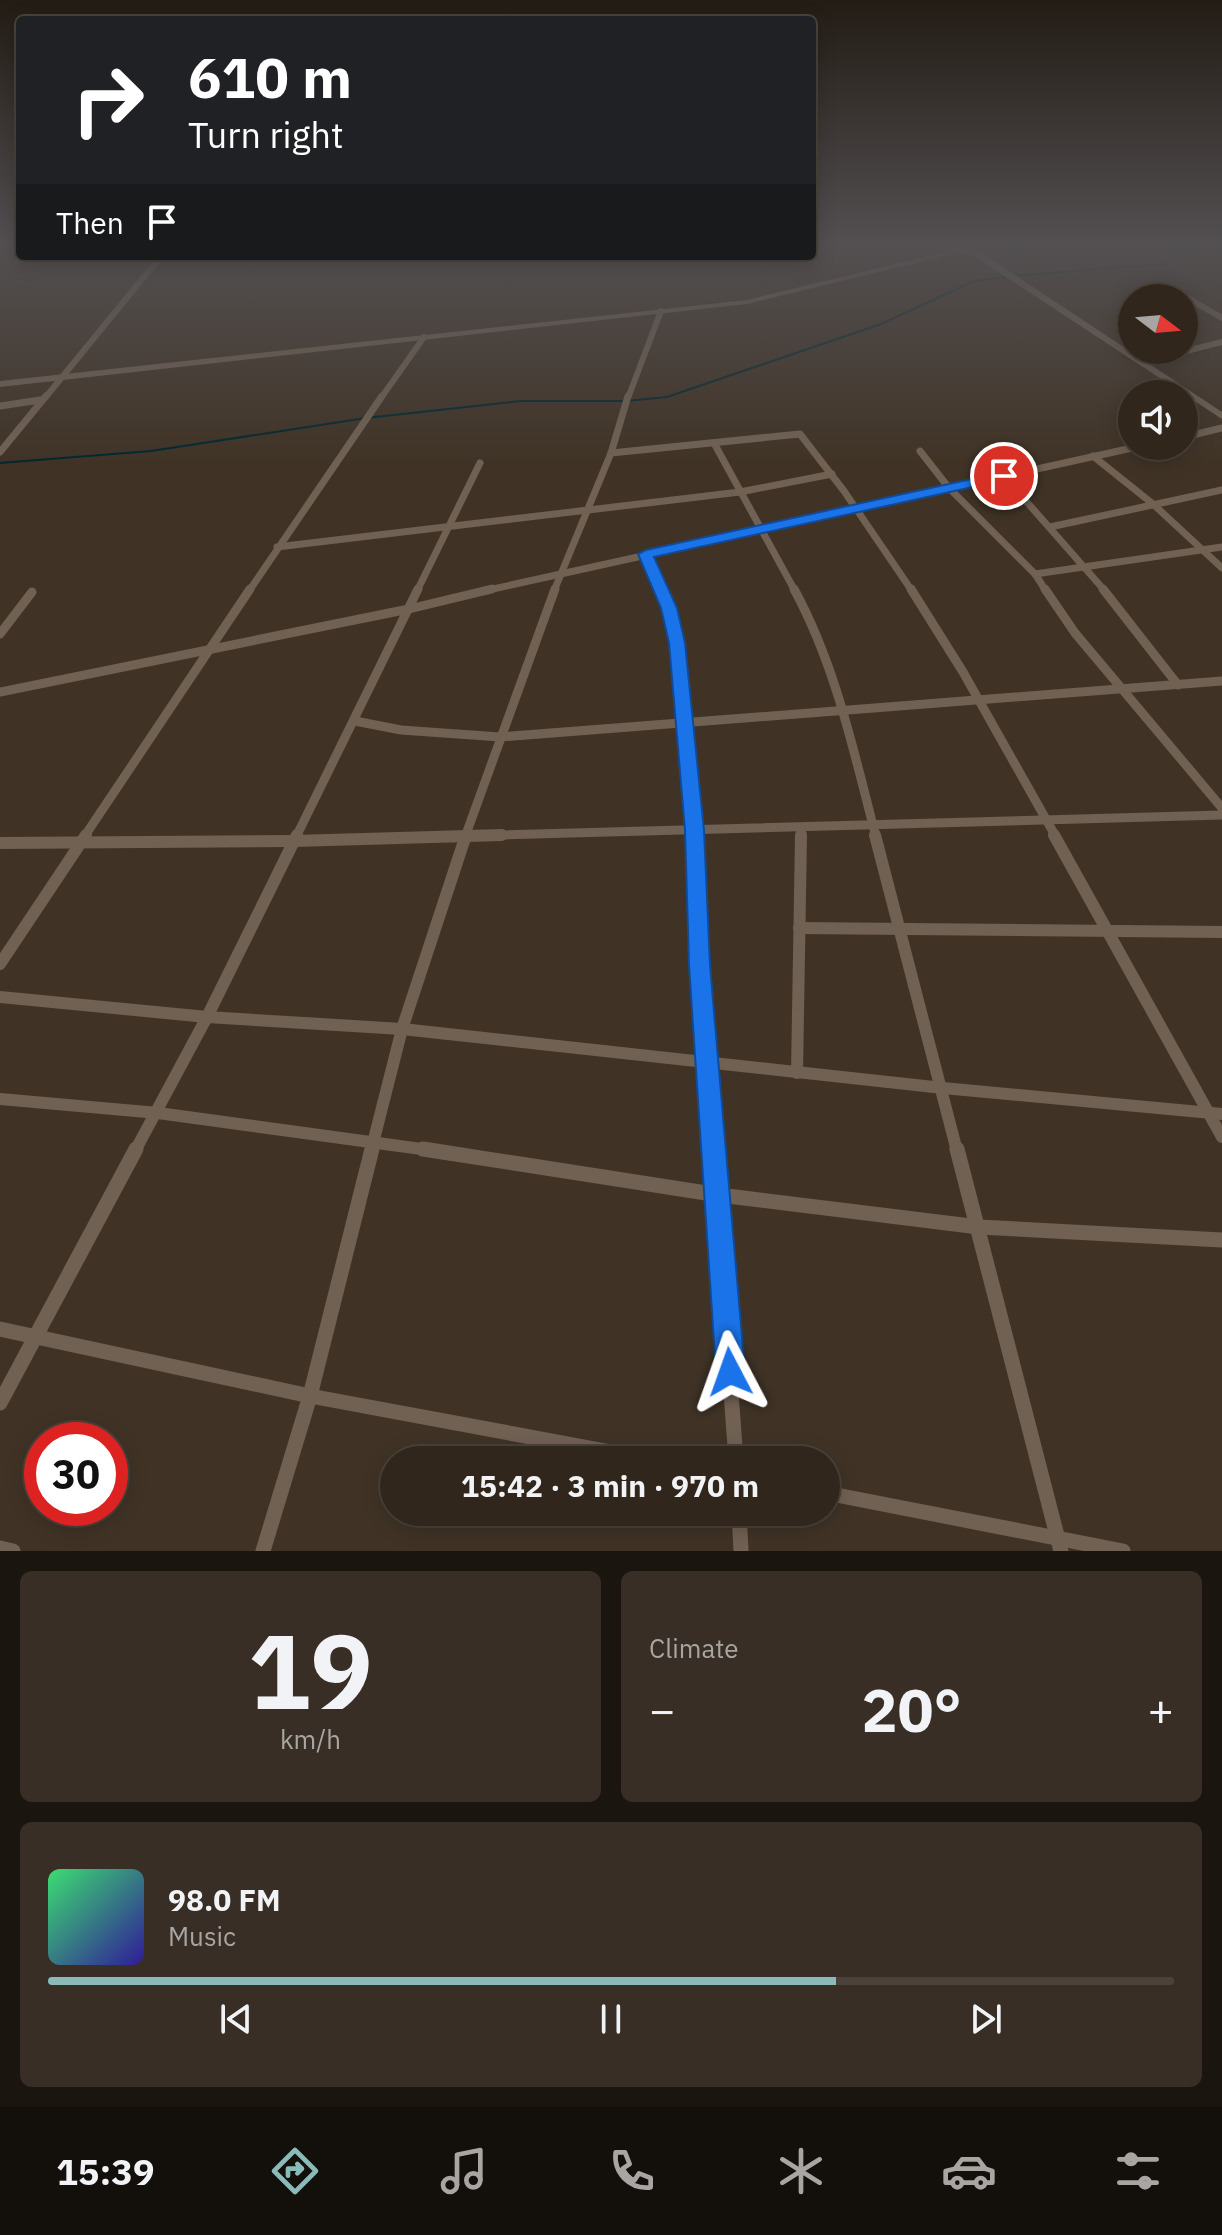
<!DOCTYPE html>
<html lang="en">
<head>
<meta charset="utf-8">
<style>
	body { margin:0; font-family:"IBM Plex Sans",sans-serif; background:#382e25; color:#f1f3f6; height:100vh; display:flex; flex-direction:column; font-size:30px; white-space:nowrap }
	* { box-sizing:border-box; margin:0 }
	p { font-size:26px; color:#a8a5a3 }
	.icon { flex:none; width:44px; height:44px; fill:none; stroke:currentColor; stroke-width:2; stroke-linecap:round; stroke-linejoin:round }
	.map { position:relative; height:1551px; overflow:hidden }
	.panel { display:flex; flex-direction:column; gap:20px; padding:20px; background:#1a150f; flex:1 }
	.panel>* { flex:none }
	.top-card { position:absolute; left:16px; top:16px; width:800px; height:244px; border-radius:8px; box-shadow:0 4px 20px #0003,0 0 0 2px #4b433b; background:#202124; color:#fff; overflow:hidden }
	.needle { width:52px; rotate:106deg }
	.tools { position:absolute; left:1118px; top:284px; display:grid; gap:16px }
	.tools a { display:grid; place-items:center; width:80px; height:80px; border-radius:50%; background:#30261c; box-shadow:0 4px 20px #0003,0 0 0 2px #4b433b; font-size:40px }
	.speed { position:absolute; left:24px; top:1422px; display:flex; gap:16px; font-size:40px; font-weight:700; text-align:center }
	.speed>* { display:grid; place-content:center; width:104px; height:104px; border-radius:50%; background:#30261c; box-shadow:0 4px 20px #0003,0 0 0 2px #4b433b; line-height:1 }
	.speed .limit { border:12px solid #d22; background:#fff; color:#111 }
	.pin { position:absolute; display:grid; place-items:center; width:68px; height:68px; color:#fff; margin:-34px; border:4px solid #fff; border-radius:50%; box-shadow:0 2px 8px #0007 }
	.me { position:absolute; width:88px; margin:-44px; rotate:356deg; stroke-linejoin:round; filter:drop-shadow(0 0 6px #0008) }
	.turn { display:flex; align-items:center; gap:28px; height:168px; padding:0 40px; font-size:36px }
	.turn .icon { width:104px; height:104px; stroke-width:2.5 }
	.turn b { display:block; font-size:56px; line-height:68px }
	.then { display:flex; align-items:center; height:76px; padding:0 40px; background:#0003; gap:16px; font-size:30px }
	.big { font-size:60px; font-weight:700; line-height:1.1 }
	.panel .tile { flex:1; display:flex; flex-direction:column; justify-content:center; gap:12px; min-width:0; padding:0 28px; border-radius:12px; background:#382e25 }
	.panel .dial { align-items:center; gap:0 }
	.dial b { font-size:104px; line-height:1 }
	.song { display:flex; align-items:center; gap:24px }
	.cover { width:96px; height:96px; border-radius:12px; background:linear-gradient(135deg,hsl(140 70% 55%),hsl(250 70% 35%)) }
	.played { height:8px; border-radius:4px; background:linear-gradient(90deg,#8bbbb9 70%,#4b433b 70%) }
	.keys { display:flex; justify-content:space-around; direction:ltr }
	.heat { display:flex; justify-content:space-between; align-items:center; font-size:44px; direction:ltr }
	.panel .tiles { flex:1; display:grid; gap:20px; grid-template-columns:1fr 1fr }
	.tile:last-child { grid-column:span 2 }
	.trip { position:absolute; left:380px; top:1446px; width:460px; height:80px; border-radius:40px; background:#30261c; box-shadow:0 4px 20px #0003,0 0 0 2px #4b433b; font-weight:700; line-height:80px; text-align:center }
	.tab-bar { display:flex; height:128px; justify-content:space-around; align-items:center; background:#130f0b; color:#a8a5a3 }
	.tab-bar .icon { width:56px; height:56px }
	.tab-bar .active { color:#8bbbb9 }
	.tab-bar b { font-size:36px; color:#f1f3f6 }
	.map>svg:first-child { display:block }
</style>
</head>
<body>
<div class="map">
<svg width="1222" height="1551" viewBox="0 0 1222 1551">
	<rect width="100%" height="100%" fill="#403326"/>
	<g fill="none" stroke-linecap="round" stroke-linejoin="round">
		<g stroke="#022830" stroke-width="2">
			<path d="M1014 276 1165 264 1188 245"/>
			<path d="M0 463 151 451 366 418 521 401H626L667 397 881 324 974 281 1006 277"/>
		</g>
		<g stroke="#706153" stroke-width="6">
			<path d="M1186 297 1222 318"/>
			<path d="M1143 362 1222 342"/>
			<path d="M45 398 161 256"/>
			<path d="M381 398 424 337"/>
			<path d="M628 398 661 311"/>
		</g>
		<g stroke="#706153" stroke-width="7">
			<path d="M0 406 40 400"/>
			<path d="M1184 437 1222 428"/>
			<path d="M714 443 795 591"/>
			<path d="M920 451 949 488 1035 574 1046 591"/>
			<path d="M0 452 46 396"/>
			<path d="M611 453 800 434 844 491 912 591"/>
			<path d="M1093 456 1153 504 1222 568"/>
			<path d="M1004 476 1105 591"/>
			<path d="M1050 527 1222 490"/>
			<path d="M277 547 740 492 832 474"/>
			<path d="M646 554 662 591"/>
			<path d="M1035 574 1222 547"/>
			<path d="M249 591 382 396"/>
			<path d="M417 591 480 463"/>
			<path d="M484 591 1141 446"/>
			<path d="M554 591 611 453 628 396"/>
		</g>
		<g stroke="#706153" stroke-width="9">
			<path d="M661 589 677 643 694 837"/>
			<path d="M794 589C836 666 854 753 876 837"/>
			<path d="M911 589 963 672 1056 837"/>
			<path d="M1045 589 1075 633 1222 808"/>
			<path d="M1103 589 1178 685"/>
			<path d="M0 634 32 592"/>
			<path d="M0 692 409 609 492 589"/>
			<path d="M355 721 401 730 500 737 1222 681"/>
			<path d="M84 837 250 589"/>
			<path d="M296 837 418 589"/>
			<path d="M431 837 1222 815"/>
			<path d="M465 837 555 589"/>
			<path d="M801 837V828"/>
		</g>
		<g stroke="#706153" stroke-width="12">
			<path d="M694 835 714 1151"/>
			<path d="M875 835 957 1151"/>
			<path d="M1054 835 1222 1137"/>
			<path d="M0 843 294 841 502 835"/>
			<path d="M799 928 1222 932"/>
			<path d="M0 964 86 835"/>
			<path d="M0 997 207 1017 402 1029 943 1088 1222 1114"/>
			<path d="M797 1073 801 835"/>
			<path d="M0 1099 158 1113 436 1151"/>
			<path d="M135 1151 207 1017 297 835"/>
			<path d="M371 1151 402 1029 466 835"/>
		</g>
		<g stroke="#706153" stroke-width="15">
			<path d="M423 1149 719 1195 979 1227 1222 1240"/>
			<path d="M713 1149 736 1460"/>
			<path d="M957 1149 1061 1551"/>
			<path d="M0 1329 310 1396 654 1460"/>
			<path d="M0 1403 136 1149"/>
			<path d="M826 1493 1123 1551"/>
			<path d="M739 1512 741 1551"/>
			<path d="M0 1548 13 1551"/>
			<path d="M263 1551 310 1396 372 1149"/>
		</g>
		<path fill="#706153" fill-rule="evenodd" d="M961 248 980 252 1222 412V419L974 256 961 252 747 304 0 387V381L747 300Z"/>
	</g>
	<linearGradient id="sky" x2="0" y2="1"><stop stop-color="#231c15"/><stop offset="0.53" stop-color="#535052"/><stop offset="1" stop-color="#535052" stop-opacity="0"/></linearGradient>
	<rect width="1222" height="462" fill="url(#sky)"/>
	<path fill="#1a73e8" stroke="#114b97" stroke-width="2" d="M1004 472 1009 473V479L654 557 677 608 685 643 704 830 710 965 745 1372 740 1382 730 1386 720 1382 716 1372 689 965 685 830 669 643 661 608 638 554 646 550Z"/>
</svg>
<div class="tools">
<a><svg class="needle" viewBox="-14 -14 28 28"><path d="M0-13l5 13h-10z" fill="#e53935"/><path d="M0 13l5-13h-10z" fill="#a8a5a3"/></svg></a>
<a><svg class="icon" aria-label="sound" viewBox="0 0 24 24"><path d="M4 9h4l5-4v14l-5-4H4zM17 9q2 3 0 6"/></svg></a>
</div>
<div class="speed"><div class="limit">30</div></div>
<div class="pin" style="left:1004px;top:476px;background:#d93025"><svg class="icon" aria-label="arrive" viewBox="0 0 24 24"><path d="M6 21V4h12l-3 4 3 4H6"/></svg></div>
<svg class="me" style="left:730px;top:1372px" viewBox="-20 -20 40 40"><path d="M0-17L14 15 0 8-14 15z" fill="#1a73e8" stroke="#fff" stroke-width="4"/></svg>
<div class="trip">15:42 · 3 min · 970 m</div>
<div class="top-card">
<div class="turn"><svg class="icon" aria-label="right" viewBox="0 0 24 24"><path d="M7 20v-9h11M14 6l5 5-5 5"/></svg><div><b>610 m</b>Turn right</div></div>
<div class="then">Then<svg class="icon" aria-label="arrive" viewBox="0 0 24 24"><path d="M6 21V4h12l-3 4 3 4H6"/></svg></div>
</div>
</div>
<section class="panel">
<div class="tiles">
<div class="tile dial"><b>19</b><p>km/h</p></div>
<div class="tile"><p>Climate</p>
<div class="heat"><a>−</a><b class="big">20°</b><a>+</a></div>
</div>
<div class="tile">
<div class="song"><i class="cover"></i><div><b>98.0 FM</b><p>Music</p></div></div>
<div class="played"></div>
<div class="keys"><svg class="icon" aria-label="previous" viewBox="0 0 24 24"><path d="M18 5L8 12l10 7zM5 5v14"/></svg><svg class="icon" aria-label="pause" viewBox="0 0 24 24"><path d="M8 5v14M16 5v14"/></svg><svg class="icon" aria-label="next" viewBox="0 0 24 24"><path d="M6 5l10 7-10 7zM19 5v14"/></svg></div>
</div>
</div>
</section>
<nav class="tab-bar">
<b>15:39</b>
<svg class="icon active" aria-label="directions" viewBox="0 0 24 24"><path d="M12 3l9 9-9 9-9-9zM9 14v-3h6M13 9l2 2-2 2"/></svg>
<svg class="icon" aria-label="music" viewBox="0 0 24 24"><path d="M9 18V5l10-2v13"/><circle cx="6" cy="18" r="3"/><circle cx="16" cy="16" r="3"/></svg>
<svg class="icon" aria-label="phone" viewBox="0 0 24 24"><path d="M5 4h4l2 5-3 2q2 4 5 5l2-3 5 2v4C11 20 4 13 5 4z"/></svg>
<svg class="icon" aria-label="climate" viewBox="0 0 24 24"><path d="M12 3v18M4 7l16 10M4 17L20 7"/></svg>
<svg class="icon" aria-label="car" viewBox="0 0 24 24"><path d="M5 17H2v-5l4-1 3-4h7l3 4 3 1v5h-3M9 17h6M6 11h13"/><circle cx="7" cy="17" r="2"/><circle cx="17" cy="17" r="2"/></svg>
<svg class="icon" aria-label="filters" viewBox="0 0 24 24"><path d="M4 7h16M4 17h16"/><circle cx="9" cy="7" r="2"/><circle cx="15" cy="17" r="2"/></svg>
</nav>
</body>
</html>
